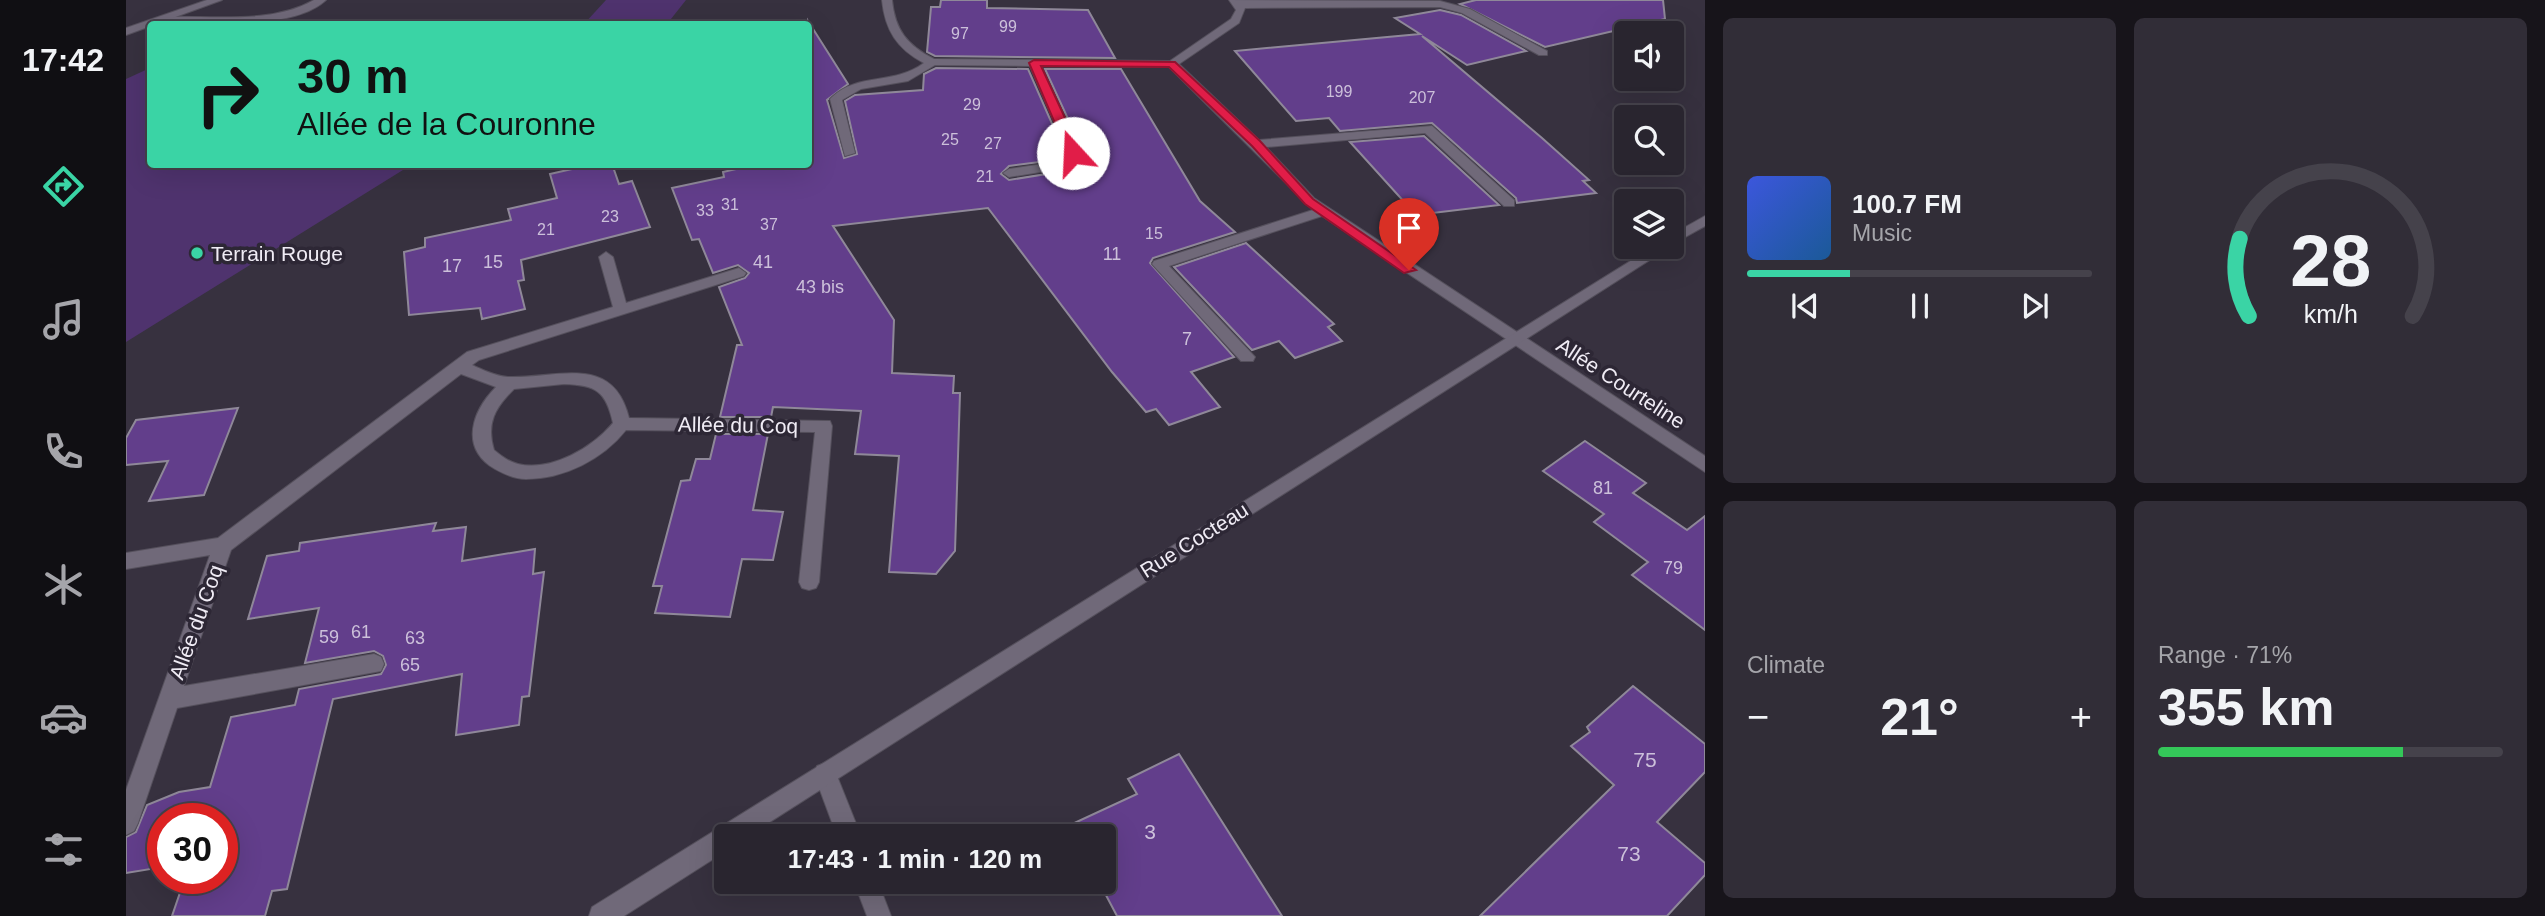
<!DOCTYPE html>
<html lang="en">
<head>
<meta charset="utf-8">
<style>
	body { margin:0; font-family:Helvetica,sans-serif; background:#312d37; color:#f1f3f6; height:100vh; display:flex; flex-direction:column; font-size:26px; white-space:nowrap }
	* { box-sizing:border-box; margin:0 }
	p { font-size:23px; color:#a5a5aa }
	.icon { flex:none; width:38px; height:38px; fill:none; stroke:currentColor; stroke-width:2; stroke-linecap:round; stroke-linejoin:round }
	.map { position:relative; flex:1; overflow:hidden }
	.details { display:flex; flex-direction:column; gap:18px; padding:18px; background:#17141a; width:840px }
	.details>* { flex:none }
	.top-card { position:absolute; left:21px; top:21px; width:665px; height:147px; border-radius:7px; box-shadow:0 7px 28px #0002,0 0 0 2px #45424b; background:#3ad4a5; color:#111; overflow:hidden }
	.fabs { position:absolute; left:1488px; top:21px; display:grid; gap:14px }
	.fabs a { display:grid; place-items:center; width:70px; height:70px; border-radius:7px; background:#29252f; box-shadow:0 7px 28px #0002,0 0 0 2px #45424b; font-size:35px }
	.speed { position:absolute; left:21px; top:803px; display:flex; gap:14px; font-size:35px; font-weight:700; text-align:center }
	.speed>* { display:grid; place-content:center; width:91px; height:91px; border-radius:50%; background:#29252f; box-shadow:0 7px 28px #0002,0 0 0 2px #45424b; line-height:1 }
	.speed .limit { border:10px solid #d22; background:#fff; color:#111 }
	.pin { position:absolute; display:grid; place-items:center; width:60px; height:60px; color:#fff; margin:-72px -30px; border-radius:50% 50% 50% 0; rotate:-45deg; box-shadow:0 0 7px #0007 }
	.pin .icon { rotate:45deg }
	.me { position:absolute; width:77px; margin:-38px; rotate:340deg; stroke-linejoin:round; filter:drop-shadow(0 0 5px #0008) }
	.turn { display:flex; align-items:center; gap:24px; height:147px; padding:0 35px; font-size:32px }
	.turn .icon { width:91px; height:91px; stroke-width:2.5 }
	.turn b { display:block; font-size:49px; line-height:60px }
	.big { font-size:52px; font-weight:700; line-height:1.1 }
	.details .tile { flex:1; display:flex; flex-direction:column; justify-content:center; gap:10px; min-width:0; padding:0 24px; border-radius:10px; background:#312d37 }
	.details .dial { align-items:center; gap:0 }
	.dial svg { height:182px; overflow:visible; fill:none; stroke:#45424b; stroke-width:7; stroke-linecap:round; text-anchor:middle }
	.dial text { fill:#f1f3f6; stroke:none }
	.song { display:flex; align-items:center; gap:21px }
	.cover { width:84px; height:84px; border-radius:10px; background:linear-gradient(135deg,hsl(230 70% 55%),hsl(210 70% 35%)) }
	.played { height:7px; border-radius:4px; background:linear-gradient(90deg,#3ad4a5 30%,#45424b 30%) }
	.keys { display:flex; justify-content:space-around; direction:ltr }
	.heat { display:flex; justify-content:space-between; align-items:center; font-size:38px; direction:ltr }
	.charge { height:10px; border-radius:5px; background:linear-gradient(90deg,#34c759 71%,#45424b 0) }
	.details .tiles { flex:1; display:grid; gap:18px; grid-template-columns:repeat(2,1fr) }
	.trip { position:absolute; left:588px; top:824px; width:402px; height:70px; border-radius:7px; background:#29252f; box-shadow:0 7px 28px #0002,0 0 0 2px #45424b; font-weight:700; line-height:70px; text-align:center }
	main { display:flex; flex:1; min-height:0 }
	.tab-bar { display:flex; flex-direction:column; width:126px; justify-content:space-around; align-items:center; background:#100f13; color:#a5a5aa }
	.tab-bar .icon { width:49px; height:49px }
	.tab-bar .active { color:#3ad4a5 }
	.tab-bar b { font-size:32px; color:#f1f3f6 }
	.map>svg:first-child { display:block }
</style>
</head>
<body>
<main>
<nav class="tab-bar">
<b>17:42</b>
<svg class="icon active" aria-label="directions" viewBox="0 0 24 24"><path d="M12 3l9 9-9 9-9-9zM9 14v-3h6M13 9l2 2-2 2"/></svg>
<svg class="icon" aria-label="music" viewBox="0 0 24 24"><path d="M9 18V5l10-2v13"/><circle cx="6" cy="18" r="3"/><circle cx="16" cy="16" r="3"/></svg>
<svg class="icon" aria-label="phone" viewBox="0 0 24 24"><path d="M5 4h4l2 5-3 2q2 4 5 5l2-3 5 2v4C11 20 4 13 5 4z"/></svg>
<svg class="icon" aria-label="climate" viewBox="0 0 24 24"><path d="M12 3v18M4 7l16 10M4 17L20 7"/></svg>
<svg class="icon" aria-label="car" viewBox="0 0 24 24"><path d="M5 17H2v-5l4-1 3-4h7l3 4 3 1v5h-3M9 17h6M6 11h13"/><circle cx="7" cy="17" r="2"/><circle cx="17" cy="17" r="2"/></svg>
<svg class="icon" aria-label="filters" viewBox="0 0 24 24"><path d="M4 7h16M4 17h16"/><circle cx="9" cy="7" r="2"/><circle cx="15" cy="17" r="2"/></svg>
</nav>
<div class="map">
<svg width="1579" height="916" viewBox="0 0 1579 916">
	<rect width="100%" height="100%" fill="#37313f"/>
	<g fill="#4f336e">
		<path d="M480 0H560L541 24H458Z"/>
		<path d="M24 68V164L285 165 0 342V79Z"/>
	</g>
	<g fill="#623e8b" stroke="#8f8899" stroke-width="2">
		<path d="M815 0H861V8L962 10 989 58 809 56 801 52 805 7H814Z"/>
		<path d="M1350 0H1537L1539 19 1419 47 1334 4Z"/>
		<path d="M1314 10 1335 15 1400 51 1341 65 1296 36 1416 138 1463 180 1457 181 1470 193 1391 203 1390 198 1306 123 1214 131 1203 118 1170 121 1109 51 1294 34 1269 18Z"/>
		<path d="M682 21 722 84 701 100 718 158 731 154 719 101 729 95 797 90 798 74 810 68 902 69 938 151 929 160 883 166 875 174 883 180 939 171 955 155V147L919 69H995L1074 201 1109 232 1027 258 1024 263 1108 357 1065 372 1094 407 1043 425 1030 409 1020 412 986 372 862 208 707 226 768 320 766 373 828 376 827 393H834L829 551 810 574 763 572 773 456 729 454 735 411 647 407 645 417H594L611 345H616L593 287 619 278 623 273 612 265 587 273 573 239 566 240 546 188 598 177 597 172 632 164H682Z"/>
		<path d="M1298 136 1373 205 1290 215 1224 142Z"/>
		<path d="M468 164H486L493 184 506 181 524 227 395 260 398 280 392 281 399 309 356 319 354 308 283 315 278 252 299 247V238L385 220 382 209 431 198 424 174Z"/>
		<path d="M1120 243 1208 324 1202 327 1216 341 1169 358 1153 341 1126 350 1048 267Z"/>
		<path d="M112 408 78 495 23 501 42 461 0 465V438L10 420Z"/>
		<path d="M590 434H642L627 510 657 512 647 560 616 559 604 617 529 613 536 586H527L555 481 564 480 570 459H584Z"/>
		<path d="M1459 441 1520 483 1507 493 1561 530 1579 516V630L1506 575 1522 562 1468 522 1478 514 1417 471Z"/>
		<path d="M310 523 307 531 340 527 336 561 409 549 407 574 418 572 403 696 396 697 393 725 330 735 336 674 207 699 161 889 146 891 139 916H46L59 878H96V819H37V867L0 873V837L10 832 21 805 53 792 84 787 105 717 169 705 173 689 255 674 260 665 257 656 248 651 179 663 193 608 122 619 141 556 173 551 174 543Z"/>
		<path d="M1507 686 1579 744V772L1531 822 1579 863V875L1541 916H1354L1488 785 1445 746 1464 732 1461 727Z"/>
		<path d="M1053 754 1156 916H991L973 882H978V836H950L944 825 1011 794 1002 779Z"/>
	</g>
	<g fill="none" stroke-linecap="round" stroke-linejoin="round">
		<defs>
			<path id="service" d="M188 0H200C165 32 80 21 35 23L30 20 35 17C83 15 145 25 188 0Z"/>
			<g id="minor">
				<path d="M81 0H96L0 35V28Z"/>
				<path d="M756 0H766C769 30 781 45 808 59L1044 61 1105 19 1110 10 1103 0 1314 1 1344 9 1421 51V55H1413L1336 13 1314 7 1119 8 1113 23 1053 64 1133 140 1306 126 1388 200V206H1378L1299 133 1140 147 1188 198 1579 456V472L1196 216 1043 266 1129 357 1127 361H1115L1026 264 1028 261 1187 210 1043 67 915 66 952 147 953 153 939 168 883 177 877 173 883 169 930 162 941 152 904 66 809 65 782 81 735 89 716 100 729 153 719 156 704 99 706 97C733 72 766 86 798 63 771 49 759 30 756 0Z"/>
				<path d="M480 252 487 257 500 303 613 268 620 273 618 276 353 360 346 365C357 370 369 376 382 377 430 379 487 352 503 418L704 421 706 426 693 582 690 588 683 590 676 588 673 582 689 432 500 430C477 459 438 479 400 479 389 479 378 474 369 469 333 448 346 411 370 387L335 374 105 550 58 686 248 654 255 657 258 664 255 671 51 708 12 823 8 831 0 835V790L84 555 0 569V553L92 538 341 352 487 307 473 257ZM438 384C470 385 480 391 487 423 467 447 426 472 392 464 383 462 375 456 368 450 360 423 369 408 388 389Z"/>
				<path d="M699 763 707 766 735 836H711L688 774 691 766Z"/>
				<path d="M728 882H752L765 916H741Z"/>
			</g>
			<g id="tertiary">
				<path d="M1579 216V226L1545 245V235Z"/>
				<path d="M1527 247H1544L622 836H600V851L498 916H463L466 907Z"/>
			</g>
		</defs>
		<use href="#service" stroke="#55505c" stroke-width="2"/>
		<use href="#minor" stroke="#55505c" stroke-width="2"/>
		<use href="#tertiary" stroke="#55505c" stroke-width="2"/>
		<use href="#service" fill="#706979" fill-rule="evenodd"/>
		<use href="#minor" fill="#706979" fill-rule="evenodd"/>
		<use href="#tertiary" fill="#706979" fill-rule="evenodd"/>
	</g>
	<path fill="#e11d48" stroke="#92132f" stroke-width="2" d="M908 60 1049 62 1134 141 1187 199 1290 270 1278 273 1179 204 1126 146 1043 67 915 66 952 146 951 156H943L903 63Z"/>
	<circle fill="#3ad4a5" stroke="#2d2735" stroke-width="2.5" cx="71" cy="253" r="7"/>
	<g text-anchor="middle" dominant-baseline="central" stroke-width="7" stroke-linejoin="round" paint-order="stroke">
		<g font-size="16" fill="#ccc0da">
			<text x="882" y="26">99</text>
			<text x="834" y="33">97</text>
			<text x="1213" y="91">199</text>
			<text x="1296" y="97">207</text>
			<text x="846" y="104">29</text>
			<text x="824" y="139">25</text>
			<text x="867" y="143">27</text>
			<text x="859" y="176">21</text>
			<text x="604" y="204">31</text>
			<text x="579" y="210">33</text>
			<text x="484" y="216">23</text>
			<text x="643" y="224">37</text>
			<text x="420" y="229">21</text>
			<text x="1028" y="233">15</text>
		</g>
		<g font-size="18" fill="#ccc0da">
			<text x="986" y="254">11</text>
			<text x="367" y="262">15</text>
			<text x="637" y="262">41</text>
			<text x="326" y="266">17</text>
			<text x="694" y="287">43 bis</text>
			<text x="1061" y="339">7</text>
			<text x="1477" y="488">81</text>
			<text x="1547" y="568">79</text>
			<text x="235" y="632">61</text>
			<text x="203" y="637">59</text>
			<text x="289" y="638">63</text>
			<text x="284" y="665">65</text>
		</g>
		<g font-size="21" fill="#f0ecf5" stroke="#2d2735" text-anchor="start">
			<text x="85" y="253">Terrain Rouge</text>
		</g>
		<g font-size="21" fill="#f0ecf5" stroke="#2d2735">
			<text transform="translate(1495 383) rotate(33)">Allée Courteline</text>
			<text transform="translate(612 425) rotate(1)">Allée du Coq</text>
			<text transform="translate(1068 540) rotate(-32)">Rue Cocteau</text>
			<text transform="translate(70 622) rotate(-70)">Allée du Coq</text>
		</g>
		<g font-size="21" fill="#ccc0da">
			<text x="1519" y="759">75</text>
			<text x="1024" y="831">3</text>
			<text x="1503" y="853">73</text>
		</g>
	</g>
</svg>
<div class="fabs">
<a><svg class="icon" aria-label="sound" viewBox="0 0 24 24"><path d="M4 9h4l5-4v14l-5-4H4zM17 9q2 3 0 6"/></svg></a>
<a><svg class="icon" aria-label="search" viewBox="0 0 24 24"><circle cx="10" cy="10" r="6"/><path d="M15 15l6 6"/></svg></a>
<a><svg class="icon" aria-label="layers" viewBox="0 0 24 24"><path d="M12 4l9 5-9 5-9-5zM3 14l9 5 9-5"/></svg></a>
</div>
<div class="speed"><div class="limit">30</div></div>
<div class="pin" style="left:1283px;top:270px;background:#d93025"><svg class="icon" aria-label="arrive" viewBox="0 0 24 24"><path d="M6 21V4h12l-3 4 3 4H6"/></svg></div>
<svg class="me" style="left:947px;top:153px" viewBox="-20 -20 40 40"><circle r="19" fill="#fff"/><path d="M0-13L10 11 0 6-10 11z" fill="#e11d48"/></svg>
<div class="trip">17:43 · 1 min · 120 m</div>
<div class="top-card">
<div class="turn"><svg class="icon" aria-label="right" viewBox="0 0 24 24"><path d="M7 20v-9h11M14 6l5 5-5 5"/></svg><div><b>30 m</b>Allée de la Couronne</div></div>
</div>
</div>
<section class="details">
<div class="tiles">
<div class="tile">
<div class="song"><i class="cover"></i><div><b>100.7 FM</b><p>Music</p></div></div>
<div class="played"></div>
<div class="keys"><svg class="icon" aria-label="previous" viewBox="0 0 24 24"><path d="M18 5L8 12l10 7zM5 5v14"/></svg><svg class="icon" aria-label="pause" viewBox="0 0 24 24"><path d="M8 5v14M16 5v14"/></svg><svg class="icon" aria-label="next" viewBox="0 0 24 24"><path d="M6 5l10 7-10 7zM19 5v14"/></svg></div>
</div>
<div class="tile dial"><svg viewBox="0 0 100 80">
<path d="M14 69A42 42 0 1 1 86 69"/>
<path d="M14 69A42 42 0 0 1 10 35" stroke="#3ad4a5"/>
<text x="50" y="56" font-size="32" font-weight="700">28</text>
<text x="50" y="72" font-size="11">km/h</text>
</svg></div>
<div class="tile"><p>Climate</p>
<div class="heat"><a>−</a><b class="big">21°</b><a>+</a></div>
</div>
<div class="tile"><p>Range · 71%</p><b class="big">355 km</b><div class="charge"></div></div>
</div>
</section>
</main>
</body>
</html>
